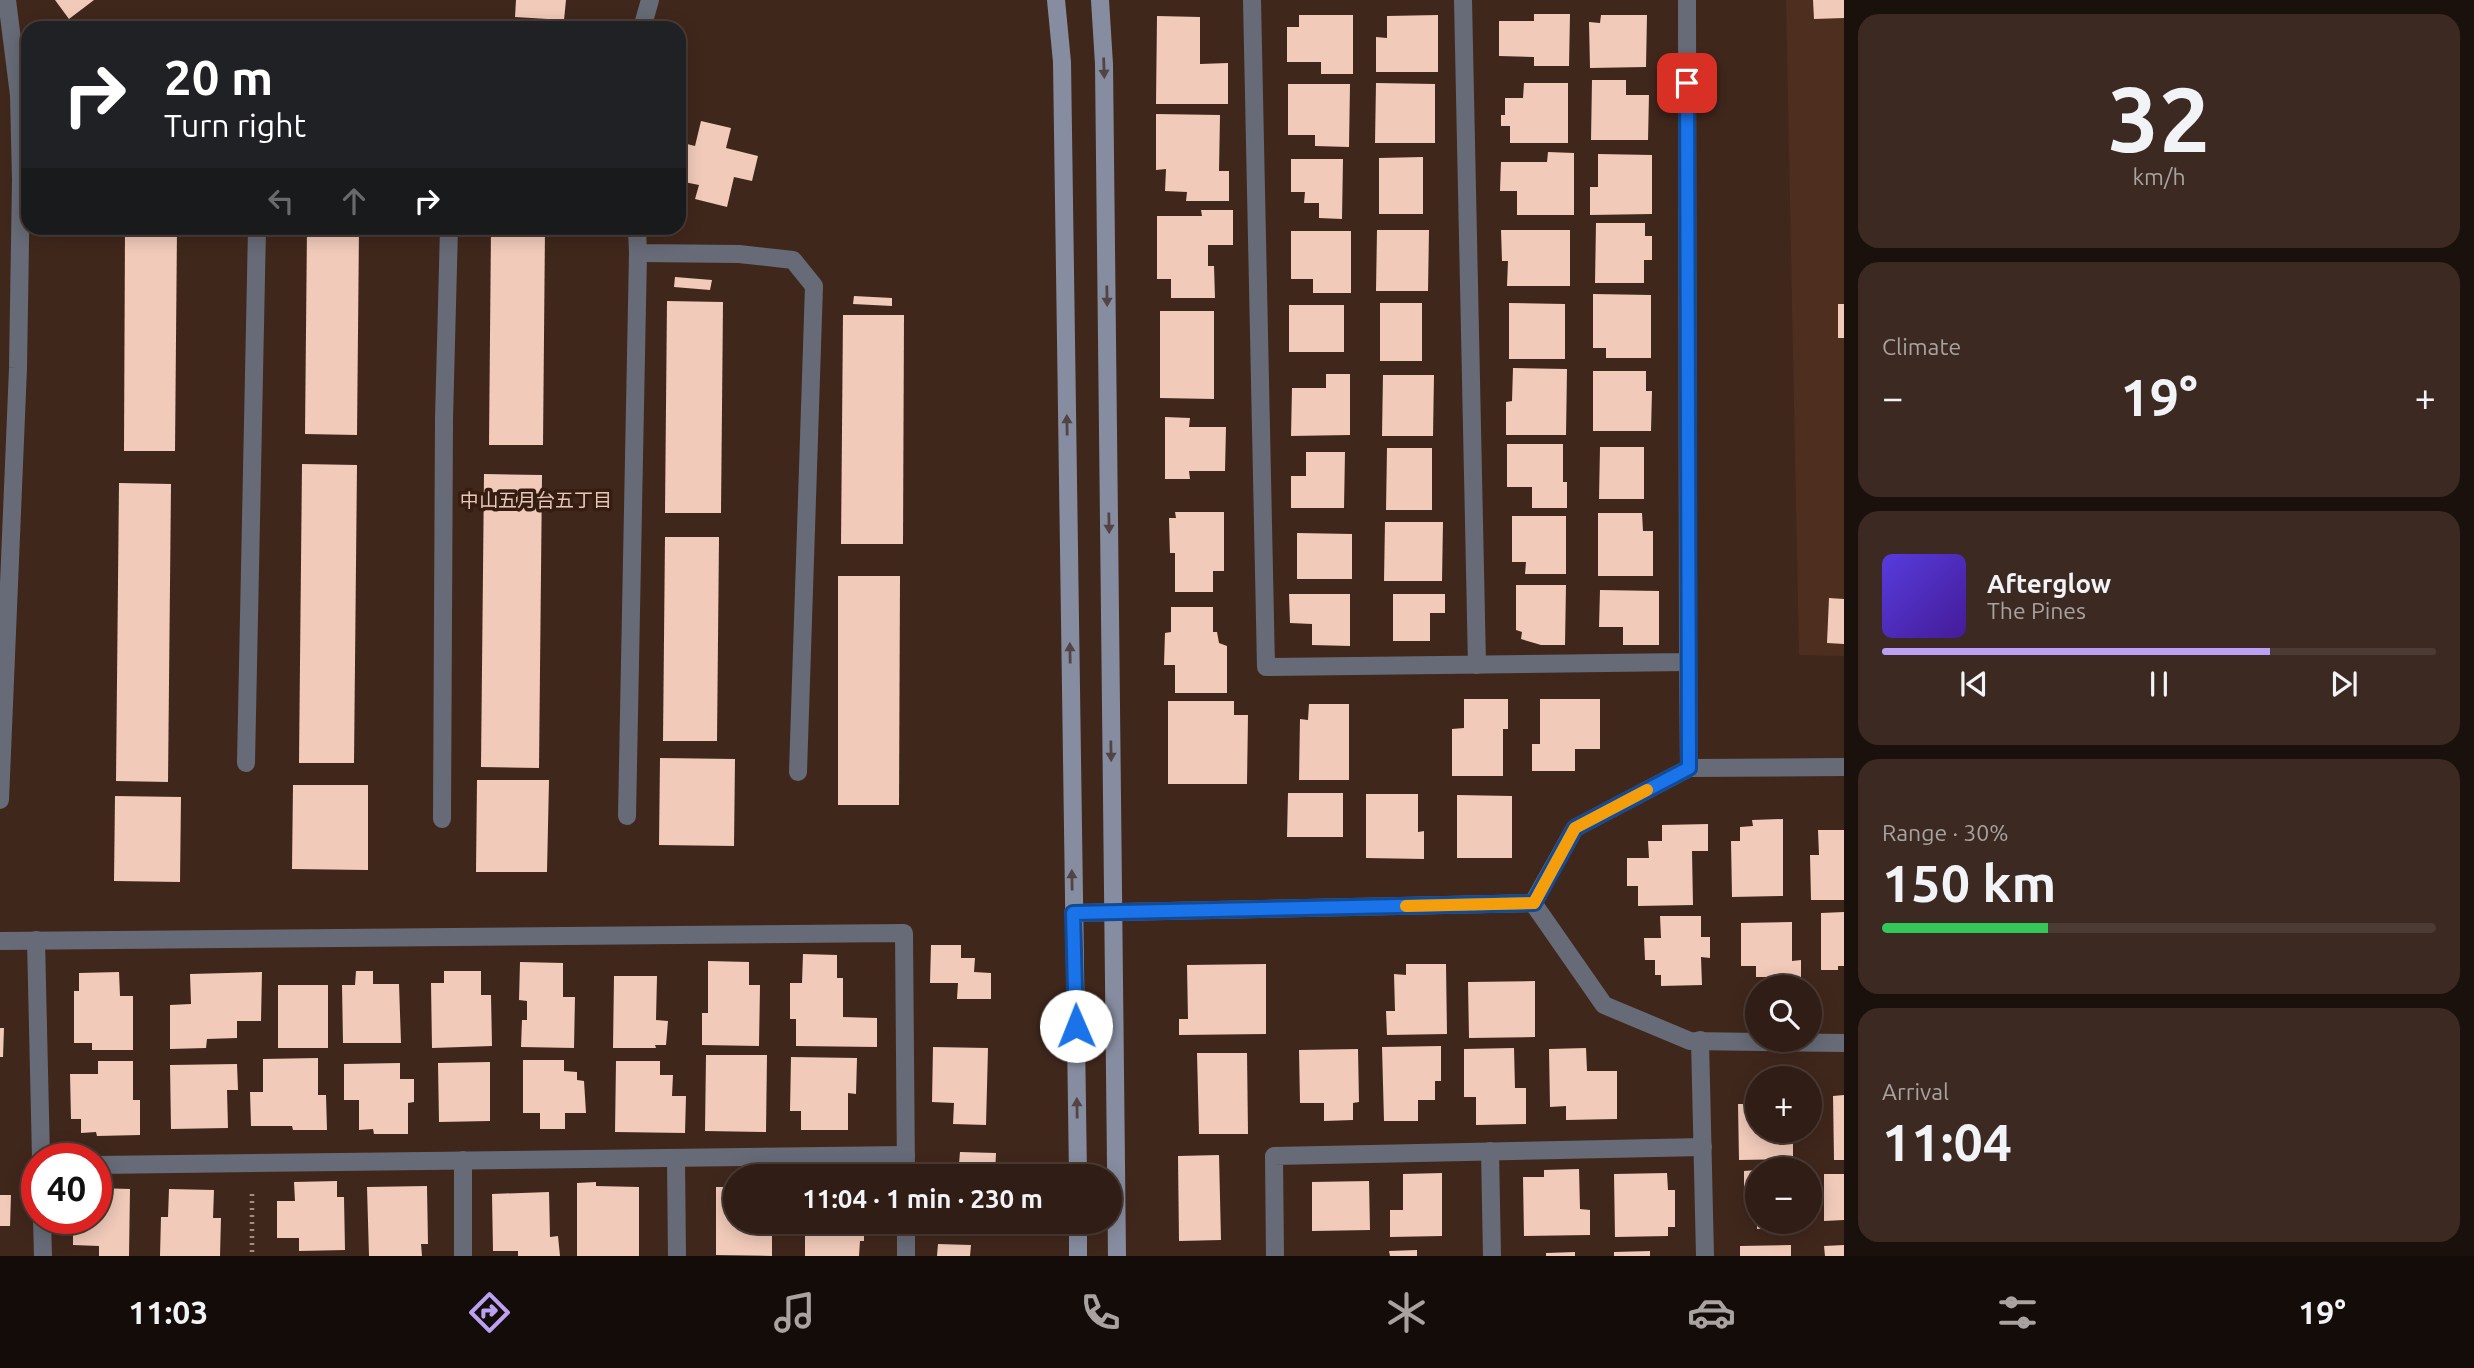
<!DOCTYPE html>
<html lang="en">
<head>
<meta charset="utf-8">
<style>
	body { margin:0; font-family:Ubuntu,"Noto Sans JP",sans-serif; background:#3c2a22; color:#f1f3f6; height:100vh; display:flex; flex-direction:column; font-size:26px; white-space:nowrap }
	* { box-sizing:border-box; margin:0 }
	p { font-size:23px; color:#a8a2a0 }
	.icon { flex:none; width:38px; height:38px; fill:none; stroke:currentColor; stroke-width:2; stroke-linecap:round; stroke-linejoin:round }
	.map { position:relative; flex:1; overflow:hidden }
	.drawer { display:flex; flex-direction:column; gap:14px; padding:14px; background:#1a100c; width:630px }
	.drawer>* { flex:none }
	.top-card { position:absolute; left:21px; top:21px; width:665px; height:214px; border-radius:21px; box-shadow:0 4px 18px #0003,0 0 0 2px #4b3b34; background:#202124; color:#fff; overflow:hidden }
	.fabs { position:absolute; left:1745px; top:975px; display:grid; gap:14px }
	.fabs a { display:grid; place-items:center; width:77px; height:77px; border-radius:50%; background:#301d15; box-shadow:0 4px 18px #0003,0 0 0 2px #4b3b34; font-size:35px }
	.speed { position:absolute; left:21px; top:1143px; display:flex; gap:14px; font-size:35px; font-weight:700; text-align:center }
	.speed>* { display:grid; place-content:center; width:91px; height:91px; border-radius:50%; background:#301d15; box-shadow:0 4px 18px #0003,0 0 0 2px #4b3b34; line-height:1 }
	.speed .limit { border:10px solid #d22; background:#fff; color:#111 }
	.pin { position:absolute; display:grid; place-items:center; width:60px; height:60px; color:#fff; margin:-30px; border-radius:14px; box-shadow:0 4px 10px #0006 }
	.me { position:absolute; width:77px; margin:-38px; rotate:359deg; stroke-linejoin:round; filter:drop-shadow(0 0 5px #0008) }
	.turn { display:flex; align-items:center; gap:24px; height:147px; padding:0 28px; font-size:32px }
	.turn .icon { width:91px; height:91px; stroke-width:2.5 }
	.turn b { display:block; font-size:49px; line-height:60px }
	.lanes { display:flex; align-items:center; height:66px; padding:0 28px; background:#0003; justify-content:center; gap:35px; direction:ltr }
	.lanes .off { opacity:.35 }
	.big { font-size:52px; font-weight:600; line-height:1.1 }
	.drawer .widget { flex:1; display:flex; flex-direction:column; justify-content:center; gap:10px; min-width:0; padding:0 24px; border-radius:21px; background:#3c2a22 }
	.drawer .dial { align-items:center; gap:0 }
	.dial b { font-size:91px; line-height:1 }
	.song { display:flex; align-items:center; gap:21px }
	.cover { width:84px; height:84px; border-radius:10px; background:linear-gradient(135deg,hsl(250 70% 55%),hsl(260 70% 35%)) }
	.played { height:7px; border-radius:4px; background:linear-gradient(90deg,#bca0f2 70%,#4b3b34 70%) }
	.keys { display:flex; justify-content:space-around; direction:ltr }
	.heat { display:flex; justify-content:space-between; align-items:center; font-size:38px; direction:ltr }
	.charge { height:10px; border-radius:5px; background:linear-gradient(90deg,#34c759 30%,#4b3b34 0) }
	.trip { position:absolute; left:723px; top:1164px; width:399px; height:70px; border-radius:35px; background:#301d15; box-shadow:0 4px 18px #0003,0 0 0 2px #4b3b34; font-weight:600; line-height:70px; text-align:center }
	.tab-bar { display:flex; height:112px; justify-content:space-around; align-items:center; background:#130c08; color:#a8a2a0 }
	.tab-bar .icon { width:49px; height:49px }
	.tab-bar .on { color:#bca0f2 }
	.tab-bar b { font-size:32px; color:#f1f3f6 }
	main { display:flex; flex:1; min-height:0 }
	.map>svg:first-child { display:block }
</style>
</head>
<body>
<main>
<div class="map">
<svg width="1844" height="1256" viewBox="0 0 1844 1256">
	<rect width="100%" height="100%" fill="#40271c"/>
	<path fill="#4d2e1f" d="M1786 0H1844V656L1799 655Z"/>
	<g fill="#f1cab9">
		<path d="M55 0H94L69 19Z"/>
		<path d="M516 0H566L564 20 515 17Z"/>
		<path d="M1813 0H1844V18L1814 19Z"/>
		<path d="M1534 14H1570L1569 66H1534V57L1499 56V21H1534Z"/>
		<path d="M1299 15H1353V74H1321V62H1287V27H1299Z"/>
		<path d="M1438 15V72H1376V37L1387 38V16Z"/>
		<path d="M1601 15H1647L1646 67 1590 68 1589 22 1600 23Z"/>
		<path d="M1157 16 1200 17V64L1228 63V104H1156Z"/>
		<path d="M1592 80H1626V95H1649L1648 140H1591Z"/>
		<path d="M1376 83 1435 84V143H1375Z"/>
		<path d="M1524 83H1568V143H1510V126H1501V115H1505V98H1523Z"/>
		<path d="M1288 84H1350L1349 147 1315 146V135H1288Z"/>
		<path d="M1156 114 1220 115 1219 171H1229V201H1186L1187 192 1165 191 1166 169 1156 170Z"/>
		<path d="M701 121 731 128 726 148 758 156 752 181 734 177 727 207 695 199 699 185 679 181V142L695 146Z"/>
		<path d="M1548 152 1574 153V215H1517V191H1500L1501 162H1547Z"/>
		<path d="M1598 154 1652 155V214L1590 215V187H1598Z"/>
		<path d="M1423 157V214H1379V158Z"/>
		<path d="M1291 159H1343L1342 219 1319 218V203H1304L1305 192H1291Z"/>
		<path d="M1201 210H1233V245H1208V266H1214L1215 298H1171V279H1157V216H1202Z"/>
		<path d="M1596 223H1645V236H1652V260H1644V283H1595Z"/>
		<path d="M125 228H177L175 451H124Z"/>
		<path d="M307 228H359L357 435 305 434Z"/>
		<path d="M491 228H545L543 445H489Z"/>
		<path d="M613 228H622V236L614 237Z"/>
		<path d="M1377 230H1429L1428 291H1376Z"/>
		<path d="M1501 230H1570V286H1507L1508 261H1502Z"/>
		<path d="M1291 231H1351V293H1313V279H1291Z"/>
		<path d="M675 277 712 280 710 290 674 287Z"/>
		<path d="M1593 294 1651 295V358H1606V348H1593Z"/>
		<path d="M854 296 892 298V306L853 304Z"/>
		<path d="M667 301 723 302 721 513H665Z"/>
		<rect x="1380" y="303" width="42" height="58"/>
		<path d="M1509 303 1565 304V359H1509Z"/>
		<rect x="1838" y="304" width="6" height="34"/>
		<rect x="1289" y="305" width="55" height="47"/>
		<path d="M1160 311H1214V399L1160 398Z"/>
		<path d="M843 315H904L903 544H841Z"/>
		<path d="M1513 368 1567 369 1566 435H1506V402L1512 401Z"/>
		<path d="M1593 371H1646V391H1652L1651 431H1593Z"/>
		<path d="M1326 374H1350V435L1291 436 1292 388H1326Z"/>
		<path d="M1383 375H1434L1433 436H1382Z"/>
		<path d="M1165 417 1190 418 1189 427H1226L1225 471H1189L1190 479H1165Z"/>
		<path d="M1507 444H1563V482H1567V508H1532V487H1507Z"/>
		<path d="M1600 447H1644V499H1599Z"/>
		<path d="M1387 448H1432V510H1386Z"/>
		<path d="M1306 452H1345L1344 508H1291V476H1306Z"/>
		<path d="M302 464 357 465 354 763H299Z"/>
		<path d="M484 474 542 475 539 768 481 767Z"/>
		<path d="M119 483 171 484 168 782 116 781Z"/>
		<path d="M1175 512H1224V571H1213V592H1175V553H1170L1169 518H1176Z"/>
		<path d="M1598 513H1642L1643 531H1653V576H1598Z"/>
		<path d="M1512 516H1566V574H1525L1526 562H1512Z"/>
		<path d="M1385 522H1443L1442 581H1384Z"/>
		<path d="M1297 533 1352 534V579H1297Z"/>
		<path d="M665 537H719L717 741H663Z"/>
		<path d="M838 576H900L899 805H838Z"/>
		<path d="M1516 585H1566L1565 645H1541L1521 639 1522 632 1516 630Z"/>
		<path d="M1600 590 1659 591V645H1623V627H1599Z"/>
		<path d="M1289 594H1350V646L1312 645V624L1290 623Z"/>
		<path d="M1393 594H1445V613H1430V641H1393Z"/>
		<path d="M1829 598 1844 599V644L1827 643Z"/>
		<path d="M1171 607H1213V632H1217L1219 643 1227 646V693H1175V665H1164L1165 633 1171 632Z"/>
		<path d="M1464 699H1508V729H1503V776H1452V729L1464 728Z"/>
		<path d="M1540 699H1600V749H1575V771H1532V744H1540Z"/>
		<path d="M1168 701H1234V715H1248L1247 784H1168Z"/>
		<path d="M1309 704H1349V780H1299L1300 719 1308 720Z"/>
		<path d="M660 758 735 759 734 846 659 845Z"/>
		<path d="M477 780H549L547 872H476Z"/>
		<path d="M293 785H368V870L292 869Z"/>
		<path d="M1288 793H1343V837H1287Z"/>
		<path d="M1366 794H1418V832L1424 831V859L1366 858Z"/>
		<path d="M1457 795 1512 796V858H1457Z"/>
		<path d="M115 796 181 797 180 882 114 881Z"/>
		<path d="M1783 819V896L1732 897 1731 841H1740V827L1753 826 1752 820Z"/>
		<path d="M1708 824V851H1692L1693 905 1638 906V886H1627V858H1649L1648 841H1662V825Z"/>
		<path d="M1818 830H1844V900H1811L1810 855H1819Z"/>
		<path d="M1844 912V966H1838V970H1821V913Z"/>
		<path d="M1660 916H1701V937H1710V958L1701 957 1702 985 1661 986V975H1655V960H1645L1644 938H1661Z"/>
		<path d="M1792 922V961L1801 960V987H1768V977H1756V966H1741V923Z"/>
		<path d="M931 945H961V958H975L974 972 991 973V999H957L958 983H930Z"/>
		<path d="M803 954 837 955V978H843V1017L877 1018V1047L796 1046V1019H790V983H802Z"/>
		<path d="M708 961 749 962V985H760L759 1046 702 1045V1013H708Z"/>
		<path d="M520 962 563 963V997H575L574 1048 521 1047 522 1020H527V1001L519 1000Z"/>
		<path d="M1266 964V1034L1179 1035V1019H1188L1187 965Z"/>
		<path d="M1406 964H1446L1447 1034 1387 1035 1386 1011H1395L1394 974 1406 975Z"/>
		<path d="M356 971H373V984H399L401 1043H343L342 985H355Z"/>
		<path d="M444 971H481V995H491L492 1046 432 1048 431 983H444Z"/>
		<path d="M119 972 120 996H133V1050H92V1043H74V991H79V973Z"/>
		<path d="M262 972 261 1021H237V1038L207 1039 206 1048 170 1049V1005L191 1004 190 974Z"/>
		<path d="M614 976H657L656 1020 668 1021 666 1045H655L656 1048H613Z"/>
		<path d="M1535 981V1037L1469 1038 1468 982Z"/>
		<rect x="278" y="985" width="50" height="63"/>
		<path d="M0 1028H4L3 1057H0Z"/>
		<path d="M1441 1046V1081H1435V1100H1418V1121H1384L1382 1047Z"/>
		<path d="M933 1047 988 1048 986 1125 953 1124 954 1103 932 1102Z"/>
		<path d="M1514 1048 1515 1088H1526V1124L1476 1125V1097H1464V1049Z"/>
		<path d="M1586 1048 1587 1071H1617V1119L1566 1120V1106L1550 1107 1549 1049Z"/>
		<path d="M1358 1049 1359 1102 1353 1103V1120L1324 1121V1103H1300L1299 1050Z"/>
		<path d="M1197 1053H1247L1248 1134H1199Z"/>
		<path d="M706 1055H767L766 1132 705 1131Z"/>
		<path d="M791 1057 857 1058 856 1094 848 1093V1130H801V1111H790Z"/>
		<path d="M318 1058V1095H326L327 1130H293L292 1126H251L250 1092H263V1059Z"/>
		<path d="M523 1060H564V1071L577 1072V1080L584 1081 586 1113H565V1129H540V1113H523Z"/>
		<path d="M98 1061H133V1100H140V1135L97 1136 96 1132 81 1133V1119H71L70 1074H98Z"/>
		<path d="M616 1061H660V1075H673L672 1096H686L685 1133 615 1132Z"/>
		<path d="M490 1062V1121L439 1122 438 1063Z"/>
		<path d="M400 1063V1079H414V1102L408 1103V1134H374L373 1129 359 1130V1100H344V1064Z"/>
		<path d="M237 1064 238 1090H227L228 1128 171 1129 170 1065Z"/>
		<path d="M1844 1095V1160H1834L1833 1096Z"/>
		<path d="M1749 1097H1757V1130H1793V1159L1739 1160 1738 1104H1749Z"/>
		<path d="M960 1152 996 1153 995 1176H944V1164H959Z"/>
		<path d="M1219 1155 1221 1240 1179 1241 1178 1156Z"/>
		<path d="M1579 1169 1580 1209 1590 1210V1235L1524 1236 1523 1177H1544V1170Z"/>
		<path d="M1757 1170V1208H1750L1749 1195H1744V1171Z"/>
		<path d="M1442 1173V1236L1390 1237V1210H1403V1174Z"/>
		<path d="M1667 1173 1668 1190H1675V1227H1668V1236L1615 1237 1614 1174Z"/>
		<path d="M1824 1174H1844V1220L1824 1221Z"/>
		<path d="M337 1181V1197H344L345 1250 299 1251V1238H277V1201H295L294 1182Z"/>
		<path d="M1369 1181 1370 1230 1312 1231V1182Z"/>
		<path d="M596 1182V1186L639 1187V1256H577V1183Z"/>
		<path d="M427 1186 428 1244H421L422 1256H369L367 1187Z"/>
		<path d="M716 1187H735V1222H772V1256L716 1255Z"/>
		<path d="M96 1188 130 1189 129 1256H99V1246L73 1245V1221H64V1218H96Z"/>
		<path d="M169 1189 214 1190 213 1218H221L220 1256H160L161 1217H168Z"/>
		<path d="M549 1192 550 1237 558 1236 560 1256H518V1251H493L492 1194Z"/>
		<path d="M0 1195H11L10 1226H0Z"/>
		<path d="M813 1222H864V1241H860L859 1256H805V1230H813Z"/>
		<path d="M943 1222H994V1232L943 1231Z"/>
		<path d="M1757 1222H1790V1228L1757 1229Z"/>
		<path d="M938 1244 971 1245 970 1256H937Z"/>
		<path d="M1791 1245V1256H1740V1246Z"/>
		<path d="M1844 1245V1256H1825L1824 1246Z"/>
		<path d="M1417 1250V1256H1390L1389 1251Z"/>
		<path d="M1650 1251V1256H1614V1252Z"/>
		<path d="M1575 1252V1256H1546V1253Z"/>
	</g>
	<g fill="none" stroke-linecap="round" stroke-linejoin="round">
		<path stroke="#a38e85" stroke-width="4.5" stroke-dasharray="2 5" stroke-linecap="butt" d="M252 1194V1256"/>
		<g stroke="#676b77" stroke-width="18">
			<path d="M642 28 650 0"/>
			<path d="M637 228 638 253 739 254 793 260 814 286 798 772"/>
			<path d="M246 763 257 228"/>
			<path d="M0 800 18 368 21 180 19 95 7 0"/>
			<path d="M627 816 638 253"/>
			<path d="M442 819 444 419 449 228"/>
		</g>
		<g stroke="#676b77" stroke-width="18">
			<path d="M1252 0 1266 667 1688 662 1687 0"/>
			<path d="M1463 0 1477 665"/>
			<path d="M1688 662 1689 768"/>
			<path d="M1533 903 1604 1005 1690 1041 1844 1043"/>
			<path d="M1073 913 1533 903 1575 828 1689 768 1844 767"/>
			<path d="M36 940 41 1158"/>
			<path d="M0 941 904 933 906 1176"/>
			<path d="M1700 1040 1705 1256"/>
			<path d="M1490 1151 1492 1256"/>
			<path d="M463 1160V1256"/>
			<path d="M676 1160 677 1256"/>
			<path d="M96 1165 906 1155"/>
			<path d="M42 1218 43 1256"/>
			<path d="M906 1222V1256"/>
			<path d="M1275 1256 1274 1156 1703 1147"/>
		</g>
		<g stroke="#878da0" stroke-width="18">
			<path d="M1056 0 1062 62 1078 1176"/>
			<path d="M1100 0 1104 64 1117 1256"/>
			<path d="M1078 1222V1256"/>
		</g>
	</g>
	<defs><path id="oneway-solid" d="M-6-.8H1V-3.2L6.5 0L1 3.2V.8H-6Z" transform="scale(1.75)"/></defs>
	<g fill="#524444">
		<use href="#oneway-solid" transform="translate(1104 68) rotate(88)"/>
		<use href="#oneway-solid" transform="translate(1107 296) rotate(89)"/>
		<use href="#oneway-solid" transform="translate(1067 425) rotate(-91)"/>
		<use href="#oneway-solid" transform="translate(1109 523) rotate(89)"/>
		<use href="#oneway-solid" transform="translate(1070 653) rotate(-91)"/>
		<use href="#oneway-solid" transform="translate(1111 751) rotate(89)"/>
		<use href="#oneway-solid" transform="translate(1072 880) rotate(-91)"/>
		<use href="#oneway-solid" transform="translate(1077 1108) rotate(-91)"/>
	</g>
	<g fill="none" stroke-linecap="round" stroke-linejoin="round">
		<defs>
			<path id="route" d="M1076 1026 1073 913 1534 903 1575 828 1689 768 1687 83"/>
		</defs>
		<use href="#route" stroke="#114b97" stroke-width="18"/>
		<use href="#route" stroke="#1a73e8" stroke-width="12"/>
		<path stroke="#f59e0b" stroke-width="12" d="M1406 906 1534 903 1575 828 1647 790"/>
	</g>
	<g text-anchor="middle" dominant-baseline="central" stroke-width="7" stroke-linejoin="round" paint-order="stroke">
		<g font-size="19" fill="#e9c8ba" stroke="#351d12">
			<text x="536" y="500">中山五月台五丁目</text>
		</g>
	</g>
</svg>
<div class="fabs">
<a><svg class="icon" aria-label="search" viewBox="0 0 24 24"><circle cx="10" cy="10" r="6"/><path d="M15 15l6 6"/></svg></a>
<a>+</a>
<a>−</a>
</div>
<div class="speed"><div class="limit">40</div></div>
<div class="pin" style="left:1687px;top:83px;background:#d93025"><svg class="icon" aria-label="arrive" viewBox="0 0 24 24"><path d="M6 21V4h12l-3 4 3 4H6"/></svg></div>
<svg class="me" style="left:1076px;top:1026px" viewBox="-20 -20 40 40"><circle r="19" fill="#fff"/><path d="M0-13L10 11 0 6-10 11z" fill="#1a73e8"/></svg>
<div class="trip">11:04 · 1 min · 230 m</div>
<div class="top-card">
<div class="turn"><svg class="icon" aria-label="right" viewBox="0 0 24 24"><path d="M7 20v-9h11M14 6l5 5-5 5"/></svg><div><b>20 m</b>Turn right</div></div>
<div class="lanes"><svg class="icon off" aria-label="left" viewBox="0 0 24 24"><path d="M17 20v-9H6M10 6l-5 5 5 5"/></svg><svg class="icon off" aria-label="ahead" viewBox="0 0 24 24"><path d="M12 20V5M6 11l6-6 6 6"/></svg><svg class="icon" aria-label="right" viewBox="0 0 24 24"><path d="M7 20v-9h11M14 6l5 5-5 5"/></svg></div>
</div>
</div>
<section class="drawer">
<div class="widget dial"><b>32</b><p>km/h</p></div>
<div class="widget"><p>Climate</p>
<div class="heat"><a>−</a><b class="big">19°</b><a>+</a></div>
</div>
<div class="widget">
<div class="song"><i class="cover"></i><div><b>Afterglow</b><p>The Pines</p></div></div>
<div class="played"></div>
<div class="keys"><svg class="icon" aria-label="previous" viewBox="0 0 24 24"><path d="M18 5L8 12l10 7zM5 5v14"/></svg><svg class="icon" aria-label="pause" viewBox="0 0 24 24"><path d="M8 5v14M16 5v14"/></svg><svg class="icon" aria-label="next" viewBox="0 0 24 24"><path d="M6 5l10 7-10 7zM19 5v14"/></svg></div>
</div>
<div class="widget"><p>Range · 30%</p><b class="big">150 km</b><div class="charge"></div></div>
<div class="widget"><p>Arrival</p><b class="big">11:04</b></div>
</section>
</main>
<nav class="tab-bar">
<b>11:03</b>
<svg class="icon on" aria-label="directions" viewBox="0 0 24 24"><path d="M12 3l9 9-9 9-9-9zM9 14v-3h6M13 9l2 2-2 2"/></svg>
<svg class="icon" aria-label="music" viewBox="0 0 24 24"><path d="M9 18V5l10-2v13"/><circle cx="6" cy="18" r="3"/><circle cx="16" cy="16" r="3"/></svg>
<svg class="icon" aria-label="phone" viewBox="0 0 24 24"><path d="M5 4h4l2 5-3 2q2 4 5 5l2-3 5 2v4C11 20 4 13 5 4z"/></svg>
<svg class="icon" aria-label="climate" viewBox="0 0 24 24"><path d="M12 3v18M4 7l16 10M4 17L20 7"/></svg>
<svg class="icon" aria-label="car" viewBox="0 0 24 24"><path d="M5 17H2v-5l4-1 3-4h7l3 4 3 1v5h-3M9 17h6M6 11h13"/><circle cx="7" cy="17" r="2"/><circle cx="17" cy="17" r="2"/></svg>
<svg class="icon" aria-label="filters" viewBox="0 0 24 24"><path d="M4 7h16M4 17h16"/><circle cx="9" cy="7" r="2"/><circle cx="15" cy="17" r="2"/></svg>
<b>19°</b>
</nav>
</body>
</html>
